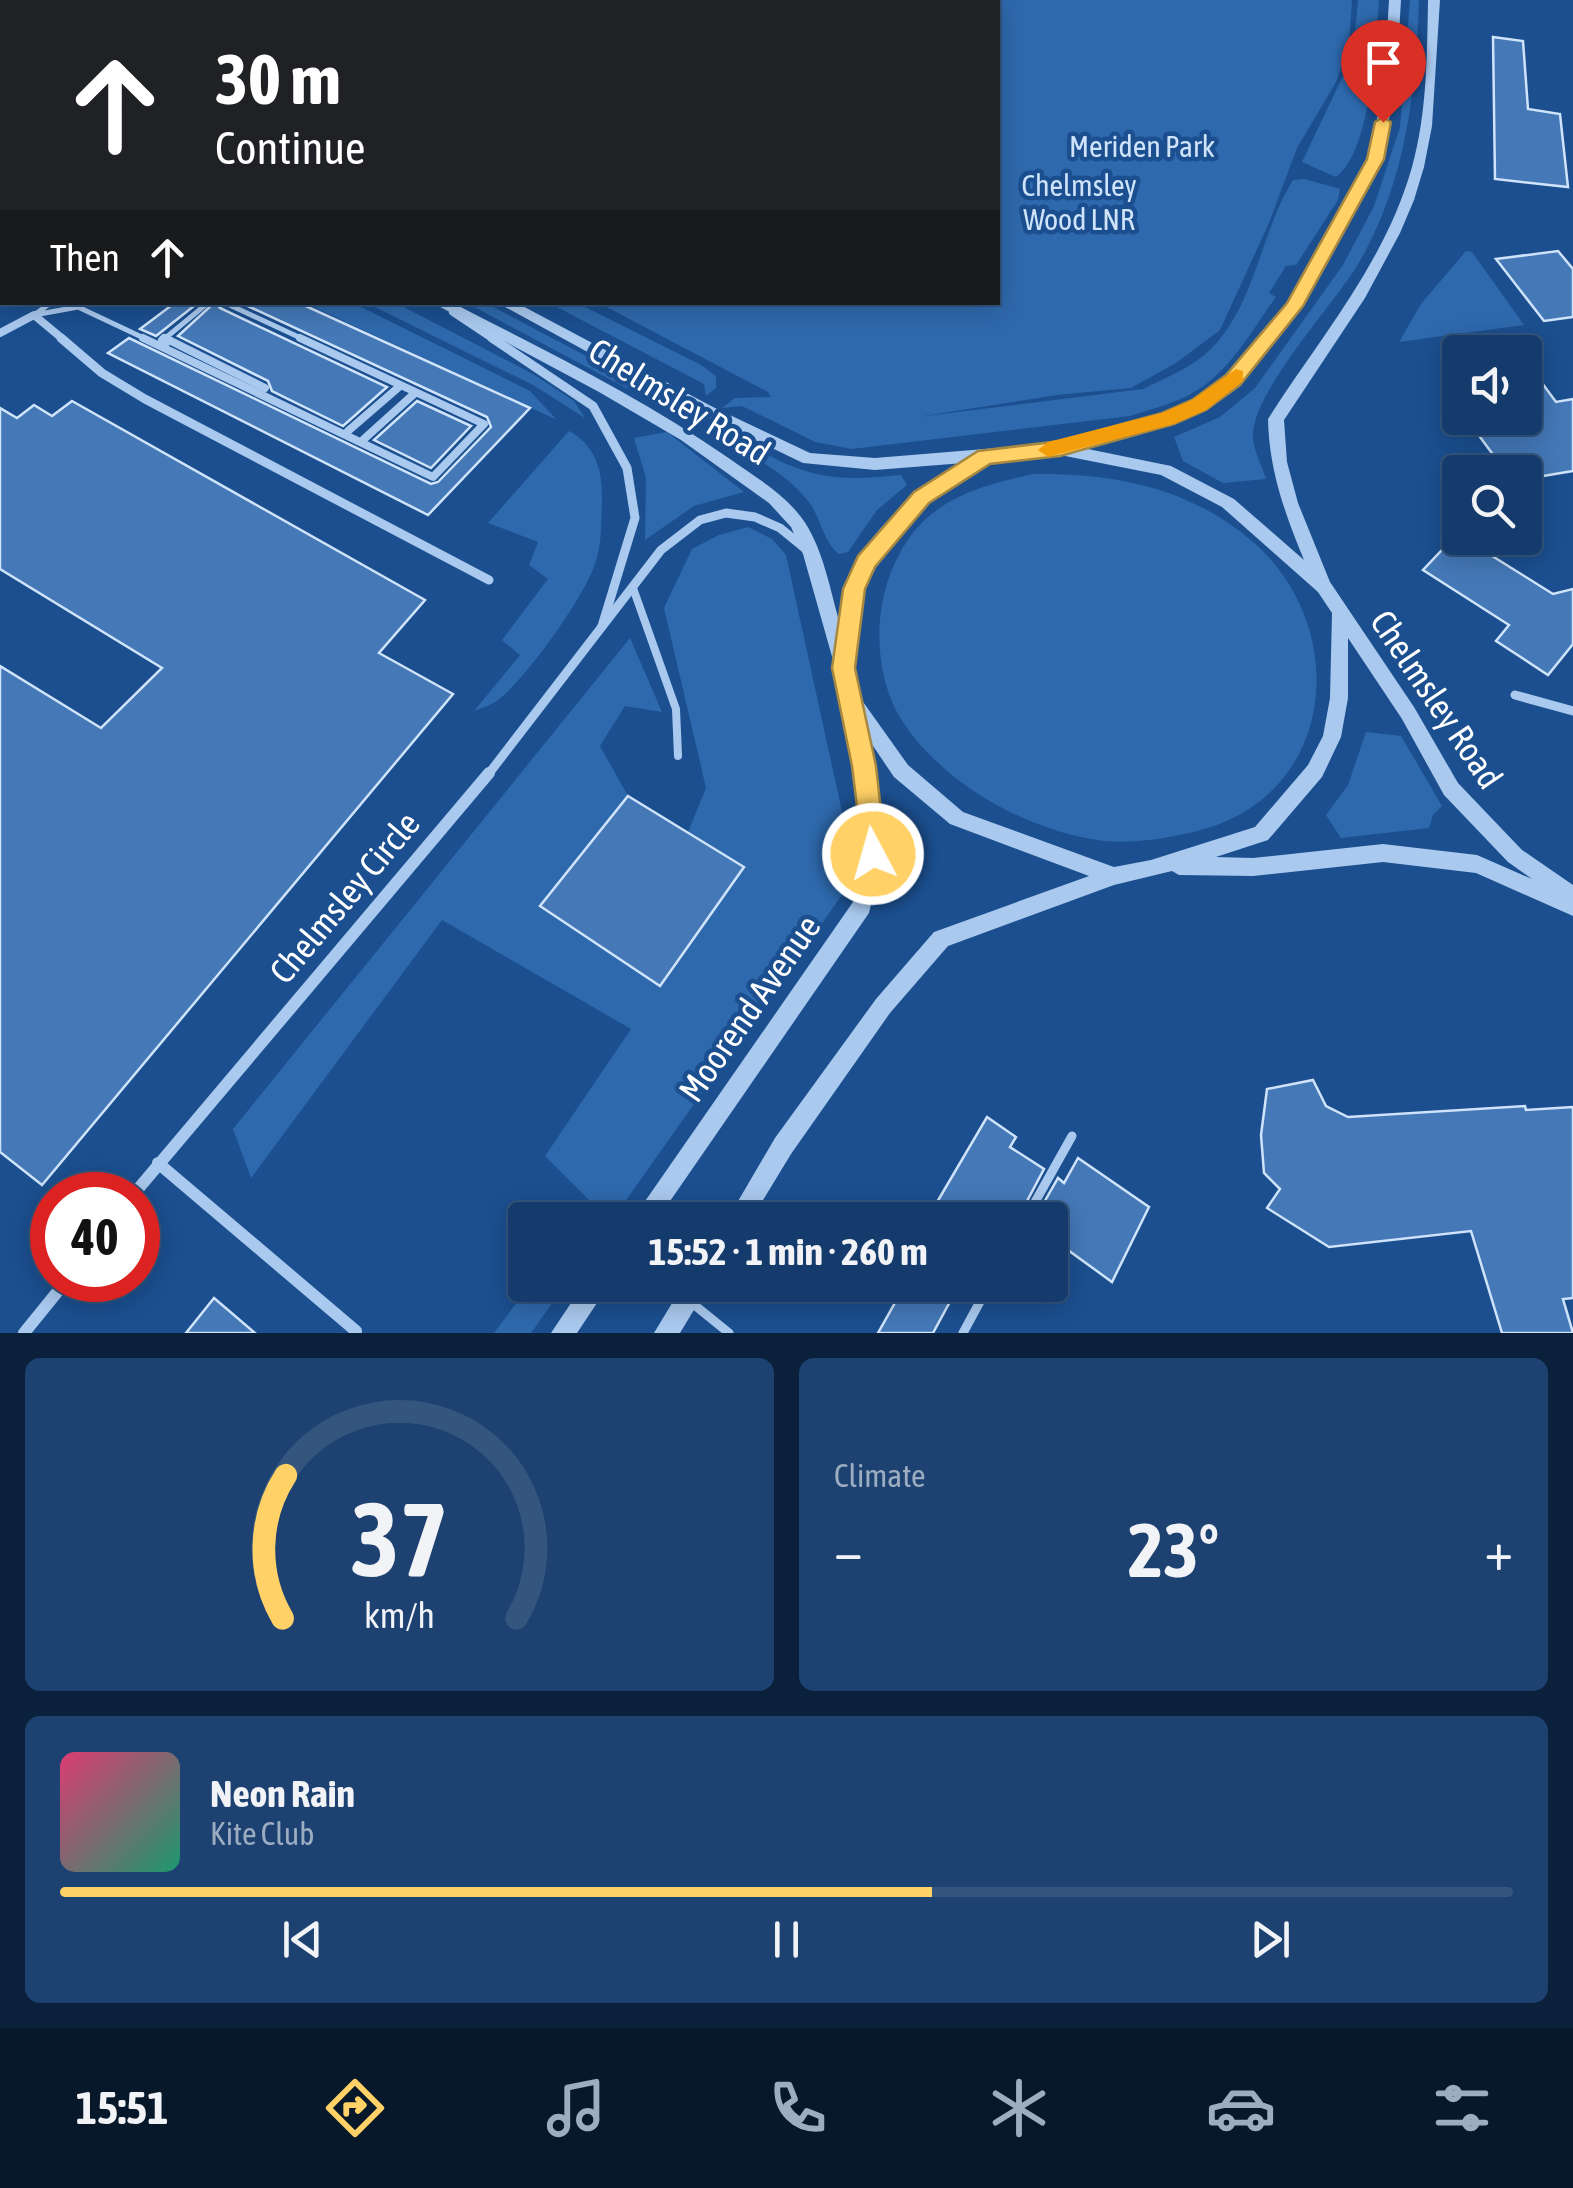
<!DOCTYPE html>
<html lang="en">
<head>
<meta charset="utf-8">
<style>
	body { margin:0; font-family:"Asap Condensed",sans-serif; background:#1d4271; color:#f1f3f6; height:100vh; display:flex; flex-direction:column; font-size:38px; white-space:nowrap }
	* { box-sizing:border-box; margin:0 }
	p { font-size:32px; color:#9dadc1 }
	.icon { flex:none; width:55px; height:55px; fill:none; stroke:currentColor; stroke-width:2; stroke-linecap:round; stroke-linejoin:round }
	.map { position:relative; height:1333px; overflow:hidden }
	.drawer { display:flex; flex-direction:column; gap:25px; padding:25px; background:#0b203b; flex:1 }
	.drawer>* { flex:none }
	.banner { position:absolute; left:0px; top:0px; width:1000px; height:305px; box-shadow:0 5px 25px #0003,0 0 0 2px #33557e; background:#202124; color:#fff; overflow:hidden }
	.fabs { position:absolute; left:1442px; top:335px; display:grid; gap:20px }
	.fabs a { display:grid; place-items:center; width:100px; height:100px; border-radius:10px; background:#143b6b; box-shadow:0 5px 25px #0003,0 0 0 2px #33557e; font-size:50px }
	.speed { position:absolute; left:30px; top:1172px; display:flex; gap:20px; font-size:50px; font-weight:700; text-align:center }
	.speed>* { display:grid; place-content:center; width:130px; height:130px; border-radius:50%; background:#143b6b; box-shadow:0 5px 25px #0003,0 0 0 2px #33557e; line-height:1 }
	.speed .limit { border:15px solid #d22; background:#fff; color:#111 }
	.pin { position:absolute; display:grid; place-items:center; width:85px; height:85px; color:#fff; margin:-102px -42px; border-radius:50% 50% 50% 0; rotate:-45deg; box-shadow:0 0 10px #0007 }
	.pin .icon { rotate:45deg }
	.me { position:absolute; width:110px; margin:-55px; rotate:354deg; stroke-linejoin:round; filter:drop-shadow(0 0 8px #0008) }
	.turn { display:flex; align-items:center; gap:35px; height:210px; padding:0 50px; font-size:45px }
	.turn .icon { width:130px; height:130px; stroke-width:2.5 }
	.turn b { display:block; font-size:70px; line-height:85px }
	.then { display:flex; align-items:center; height:95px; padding:0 50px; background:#0003; gap:20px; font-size:38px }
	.big { font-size:75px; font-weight:700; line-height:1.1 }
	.drawer .tile { flex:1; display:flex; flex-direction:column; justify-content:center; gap:15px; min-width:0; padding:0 35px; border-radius:15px; background:#1d4271 }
	.drawer .dial { align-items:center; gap:0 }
	.dial svg { height:260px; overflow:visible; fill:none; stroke:#33557e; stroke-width:7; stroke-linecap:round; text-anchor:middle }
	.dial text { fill:#f1f3f6; stroke:none }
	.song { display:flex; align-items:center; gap:30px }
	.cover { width:120px; height:120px; border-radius:15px; background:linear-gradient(135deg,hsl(340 70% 55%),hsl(160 70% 35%)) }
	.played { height:10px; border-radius:5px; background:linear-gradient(90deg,#ffd166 60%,#33557e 60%) }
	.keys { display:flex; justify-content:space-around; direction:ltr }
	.heat { display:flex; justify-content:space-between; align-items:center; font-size:55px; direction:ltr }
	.drawer .tiles { flex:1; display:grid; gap:25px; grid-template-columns:1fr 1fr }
	.tile:last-child { grid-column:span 2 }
	.trip { position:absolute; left:508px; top:1202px; width:560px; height:100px; border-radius:10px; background:#143b6b; box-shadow:0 5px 25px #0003,0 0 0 2px #33557e; font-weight:700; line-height:100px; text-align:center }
	.menu { display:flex; height:160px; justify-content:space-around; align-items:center; background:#08182b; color:#9dadc1 }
	.menu .icon { width:70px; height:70px }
	.menu .selected { color:#ffd166 }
	.menu b { font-size:45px; color:#f1f3f6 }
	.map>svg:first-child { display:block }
</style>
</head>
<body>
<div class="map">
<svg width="1573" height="1333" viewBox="0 0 1573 1333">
	<rect width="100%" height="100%" fill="#1b4f8f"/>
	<g fill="#2e69ad">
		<path d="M0 0H1352L1349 46 1336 82 1297 148 1269 223 1220 330 1176 363 1131 388 1057 395 917 417 1143 389C1165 378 1193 367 1211 349 1256 303 1260 233 1293 180L1305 179 1340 189 1338 200 1296 265 1286 266 1269 293 1276 297C1255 326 1234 364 1205 385 1184 401 1155 408 1130 416L852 449 815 442 742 406 722 408 735 398 771 397 768 392 599 303 998 302V2H2V20Z"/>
		<path d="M1358 0H1379C1376 43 1371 152 1336 177L1302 162 1353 55Z"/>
		<path d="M1410 0H1419C1416 76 1410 147 1381 218 1374 234 1366 251 1357 266 1333 305 1253 392 1253 435 1253 449 1262 466 1266 479L1223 483 1183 461 1174 437 1220 417 1255 388 1343 265 1374 206 1400 127Z"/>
		<path d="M1466 251 1472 252 1524 325 1399 342 1421 304Z"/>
		<path d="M305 303H353L530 391 557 420Z"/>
		<path d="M367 303H396L533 374 574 401 585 418 533 385Z"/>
		<path d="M467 303H486L692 412 684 419Z"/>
		<path d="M549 303H577L701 365 716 376V388L706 396 704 384Z"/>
		<path d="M711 424C746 442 788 471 828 476 853 480 876 477 901 475L907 485 877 510 848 552 839 554C823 542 821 517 808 501 784 469 739 450 706 429Z"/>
		<path d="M569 431C597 446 603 473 602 503 601 525 602 543 595 564 585 596 523 684 495 702 489 706 481 708 474 711L520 655 502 640 548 579 529 565 538 542 488 523Z"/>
		<path d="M667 432 744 492 694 506 645 540 646 478 634 438Z"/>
		<path d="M1033 474C1113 473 1189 487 1252 541 1351 626 1338 793 1201 830 1171 838 1135 844 1104 841 1029 832 942 784 901 719 862 655 876 550 941 507 970 488 1000 482 1033 474Z"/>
		<path d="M748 527 772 539 786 555 846 830 848 866 842 895 612 1220H583L594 1205 545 1156 631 1029 442 920 251 1178 233 1129 630 638 662 712 625 706 600 746 628 796 541 906 661 985 744 867 688 832 706 788 664 608 692 549 719 535Z"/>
		<path d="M1366 732 1401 736 1442 806 1433 815 1429 828 1341 838 1326 815 1348 785Z"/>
		<path d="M530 1285H565L531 1333H494Z"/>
	</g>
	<g fill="#4478b7" stroke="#cfe3fa" stroke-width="2.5">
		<path d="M1493 37 1523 41 1528 109 1560 114 1568 187 1495 179Z"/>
		<path d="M1558 251 1573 269V317L1544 321 1496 259Z"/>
		<path d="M176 302H199L156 336 140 329Z"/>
		<path d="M215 302 220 308 387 387 343 426 272 391 268 381 178 336Z"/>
		<path d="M239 302H297L530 408 428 515 108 353 129 338 431 484 438 482 491 427 487 417Z"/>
		<path d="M1525 360 1556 402 1573 399V471L1525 479V472H1493L1497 460 1466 418H1525Z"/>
		<path d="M72 401 425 600 379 653 453 694 42 1185 0 1152V666L101 728 162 668 0 569V408L17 418 34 405 52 416Z"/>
		<path d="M417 401 471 426 431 468 374 440Z"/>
		<path d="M1457 534 1553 594 1573 589V644L1548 675 1496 641 1509 625 1423 570Z"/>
		<path d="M628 796 744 867 660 986 540 906Z"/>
		<path d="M1313 1080 1326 1106 1348 1117 1525 1106 1526 1110 1573 1107V1298L1563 1299 1573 1333H1502L1471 1231 1329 1247 1267 1208 1280 1189 1264 1173 1261 1135 1267 1089Z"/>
		<path d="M987 1117 1016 1137 1010 1147 1044 1169 1017 1220H948L933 1209Z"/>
		<path d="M1078 1158 1149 1207 1112 1282 1050 1237V1220H1034L1058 1178 1064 1183Z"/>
		<path d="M905 1285H959L933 1333H878Z"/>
		<path d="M214 1298 255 1333H186Z"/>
	</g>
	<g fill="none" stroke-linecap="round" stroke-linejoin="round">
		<g stroke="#a9c9ee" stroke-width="5">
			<path d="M52 302 34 315 78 307 148 340"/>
			<path d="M223 302 305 340"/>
			<path d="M163 340 209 302"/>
		</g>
		<g stroke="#a9c9ee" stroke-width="8">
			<path d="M143 338 433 477 484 424 300 338"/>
			<path d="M164 338 162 340 167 342"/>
			<path d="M167 339 265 388"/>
			<path d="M348 431 400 386"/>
			<path d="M364 439 415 393"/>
			<path d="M633 588 676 709 678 756"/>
		</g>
		<g stroke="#a9c9ee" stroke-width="9">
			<path d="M1025 1220 1072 1136"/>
			<path d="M692 1303 729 1333"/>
			<path d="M963 1333 989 1285"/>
		</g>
		<g stroke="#a9c9ee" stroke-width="8">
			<path d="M453 312 495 340"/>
			<path d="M0 333 34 315 64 340"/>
		</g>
		<g stroke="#a9c9ee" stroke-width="9">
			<path d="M61 338 102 373 145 399 489 580"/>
			<path d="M492 338 593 406 627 468 635 518 602 626"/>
			<path d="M1515 695 1573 711"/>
			<path d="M487 776 661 550 700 520 726 513 755 517 780 528 807 550"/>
		</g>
		<g stroke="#a9c9ee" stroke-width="12">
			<path d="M158 1163 356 1331"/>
			<path d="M133 1195 489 773"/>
			<path d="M24 1333 67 1280"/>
		</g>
		<g fill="#a9c9ee" fill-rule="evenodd">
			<path d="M1389 0H1401L1396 84 1381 159 1299 310 1238 384 1204 409 1172 423 1083 448 1171 466 1234 499 1304 560C1285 514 1269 470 1268 419 1320 337 1385 263 1412 167 1427 113 1427 56 1428 0H1440L1432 126 1424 167 1414 200 1400 233 1365 298 1284 420 1287 462 1298 503 1330 582 1414 707 1458 783 1522 850 1573 885V916L1476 873 1383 862 1253 876 1179 875 1172 871 1114 885 948 946 890 1013 791 1154 751 1220H727L775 1138 876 999 934 932 1089 876 950 824 894 777 867 737 883 854 869 913 657 1220H632L853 902 863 854 846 706 803 554 791 527 769 503 681 440 599 392 431 302H451C546 351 643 398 730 459 755 477 782 492 801 517 823 546 830 590 840 624 849 543 898 504 964 463L875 470 803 463 703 415 496 302H515L713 407 810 453 875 458 1059 443 1163 415 1194 401 1228 376 1288 304 1369 159 1384 84ZM1060 455 1161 475 1222 507 1318 592 1332 613 1330 698 1323 736 1308 765 1255 827 1151 860 1114 867 963 812 908 765 861 699 851 665 860 601 868 571 892 536 928 503 987 461ZM1348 638 1402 719 1444 795 1508 862 1532 879 1477 855 1383 844 1253 858 1216 857 1268 840 1322 777 1341 737 1348 698Z"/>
			<rect x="0" y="37" width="2" height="8"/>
			<path d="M2 71V85L0 86V72Z"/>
			<rect x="0" y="125" width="2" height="8"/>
			<path d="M583 1285H609L577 1333H551Z"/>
			<path d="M683 1285H709L680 1333H654Z"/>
		</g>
	</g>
	<path fill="#ffd166" stroke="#a68842" stroke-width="2.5" d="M1383 117 1391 122 1384 159 1303 306 1240 385 1206 410 1174 424 1060 456 990 464 929 503 875 567 865 589 855 668 876 766 886 854 882 863 873 866 864 863 852 766 832 668 843 589 858 556 914 492 978 451 1060 441 1162 413 1192 400 1226 375 1287 303 1367 159 1375 122Z"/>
	<path fill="#f59e0b" d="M1236 369 1243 371V381L1206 410 1174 424 1048 457 1038 450 1048 442 1162 413 1192 400Z"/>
	<g text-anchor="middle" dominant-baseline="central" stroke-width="9" stroke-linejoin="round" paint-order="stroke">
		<g font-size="30" fill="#cfe3fa" stroke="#1b4f8f">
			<text x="1142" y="146">Meriden Park</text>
			<text x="1079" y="185">Chelmsley<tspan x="1079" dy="34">Wood LNR</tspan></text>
		</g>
		<g font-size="35" fill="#fff" stroke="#1b4f8f">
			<text transform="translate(680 401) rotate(32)">Chelmsley Road</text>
			<text transform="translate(1437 699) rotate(56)">Chelmsley Road</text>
			<text transform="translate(344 897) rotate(-50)">Chelmsley Circle</text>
			<text transform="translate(749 1008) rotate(-55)">Moorend Avenue</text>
		</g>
	</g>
</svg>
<div class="fabs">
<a><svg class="icon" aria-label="sound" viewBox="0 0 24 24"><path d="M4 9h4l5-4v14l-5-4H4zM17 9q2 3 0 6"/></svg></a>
<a><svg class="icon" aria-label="search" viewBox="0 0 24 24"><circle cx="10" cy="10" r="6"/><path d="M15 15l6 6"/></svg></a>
</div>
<div class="speed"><div class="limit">40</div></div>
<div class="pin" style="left:1383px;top:122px;background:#d93025"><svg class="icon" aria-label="arrive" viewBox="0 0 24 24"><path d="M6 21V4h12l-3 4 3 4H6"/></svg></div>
<svg class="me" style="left:873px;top:854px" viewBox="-20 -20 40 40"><circle r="17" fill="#ffd166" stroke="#fff" stroke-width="3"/><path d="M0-11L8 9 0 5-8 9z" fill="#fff"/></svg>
<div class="trip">15:52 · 1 min · 260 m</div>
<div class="banner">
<div class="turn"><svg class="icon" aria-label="ahead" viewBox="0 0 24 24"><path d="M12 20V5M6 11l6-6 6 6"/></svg><div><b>30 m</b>Continue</div></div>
<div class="then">Then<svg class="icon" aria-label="ahead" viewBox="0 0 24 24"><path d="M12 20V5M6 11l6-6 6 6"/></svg></div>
</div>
</div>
<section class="drawer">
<div class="tiles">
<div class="tile dial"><svg viewBox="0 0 100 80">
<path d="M14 69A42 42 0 1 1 86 69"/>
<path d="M14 69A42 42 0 0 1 15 25" stroke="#ffd166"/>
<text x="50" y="56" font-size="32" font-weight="700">37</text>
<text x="50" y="72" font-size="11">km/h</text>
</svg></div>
<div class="tile"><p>Climate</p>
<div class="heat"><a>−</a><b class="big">23°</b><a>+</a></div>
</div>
<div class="tile">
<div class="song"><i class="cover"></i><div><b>Neon Rain</b><p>Kite Club</p></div></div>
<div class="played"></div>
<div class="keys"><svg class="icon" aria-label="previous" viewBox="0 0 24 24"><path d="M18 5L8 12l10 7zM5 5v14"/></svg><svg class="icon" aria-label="pause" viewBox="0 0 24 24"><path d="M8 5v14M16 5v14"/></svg><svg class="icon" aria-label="next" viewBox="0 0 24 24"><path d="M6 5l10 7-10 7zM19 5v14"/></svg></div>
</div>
</div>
</section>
<nav class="menu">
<b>15:51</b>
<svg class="icon selected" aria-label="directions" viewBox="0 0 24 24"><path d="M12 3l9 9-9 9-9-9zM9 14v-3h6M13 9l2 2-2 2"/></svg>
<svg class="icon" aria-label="music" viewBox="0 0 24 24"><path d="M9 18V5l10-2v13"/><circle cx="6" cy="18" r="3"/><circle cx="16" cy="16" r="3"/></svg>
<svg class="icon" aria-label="phone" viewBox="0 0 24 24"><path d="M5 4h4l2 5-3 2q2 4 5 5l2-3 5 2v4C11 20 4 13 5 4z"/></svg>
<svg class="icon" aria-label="climate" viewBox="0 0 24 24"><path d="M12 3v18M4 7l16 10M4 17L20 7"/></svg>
<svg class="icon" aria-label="car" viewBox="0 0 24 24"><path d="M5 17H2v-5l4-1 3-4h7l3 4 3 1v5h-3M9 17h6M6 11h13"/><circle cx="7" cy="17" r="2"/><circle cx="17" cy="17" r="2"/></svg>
<svg class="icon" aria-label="filters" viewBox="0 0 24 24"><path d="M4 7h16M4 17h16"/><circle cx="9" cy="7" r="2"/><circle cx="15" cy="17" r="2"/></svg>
</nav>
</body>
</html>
